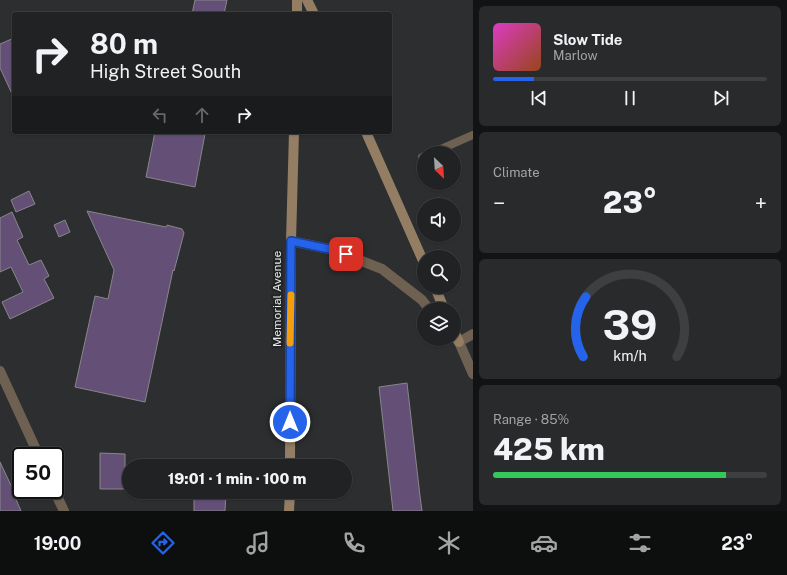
<!DOCTYPE html>
<html lang="en">
<head>
<meta charset="utf-8">
<style>
	body { margin:0; font-family:"Public Sans",sans-serif; background:#292a2c; color:#f1f3f6; height:100vh; display:flex; flex-direction:column; font-size:15px; white-space:nowrap }
	* { box-sizing:border-box; margin:0 }
	p { font-size:13px; color:#a2a4a6 }
	.icon { flex:none; width:22px; height:22px; fill:none; stroke:currentColor; stroke-width:2; stroke-linecap:round; stroke-linejoin:round }
	.map { position:relative; flex:1; overflow:hidden }
	.details { display:flex; flex-direction:column; gap:6px; padding:6px; background:#121314; width:314px }
	.details>* { flex:none }
	.hud { position:absolute; left:12px; top:12px; width:380px; height:122px; border-radius:4px; box-shadow:0 1px 3px #0004,0 0 0 1px #3e3f41; background:#212224; color:#f1f3f6; overflow:hidden }
	.needle { width:26px; rotate:155deg }
	.fabs { position:absolute; left:417px; top:146px; display:grid; gap:8px }
	.fabs a { display:grid; place-items:center; width:44px; height:44px; border-radius:50%; background:#212224; box-shadow:0 1px 3px #0004,0 0 0 1px #3e3f41; font-size:20px }
	.speed { position:absolute; left:12px; top:447px; display:flex; gap:8px; font-size:20px; font-weight:700; text-align:center }
	.speed>* { display:grid; place-content:center; width:52px; height:52px; border-radius:50%; background:#212224; box-shadow:0 1px 3px #0004,0 0 0 1px #3e3f41; line-height:1 }
	.speed .limit { border:2px solid #111; border-radius:6px; background:#fff; color:#111 }
	.pin { position:absolute; display:grid; place-items:center; width:34px; height:34px; color:#fff; margin:-17px; border-radius:8px; box-shadow:0 2px 6px #0006 }
	.me { position:absolute; width:44px; margin:-22px; rotate:0deg; stroke-linejoin:round; filter:drop-shadow(0 0 3px #0008) }
	.turn { display:flex; align-items:center; gap:14px; height:84px; padding:0 12px; font-size:18px }
	.turn .icon { width:52px; height:52px; stroke-width:2.5 }
	.turn b { display:block; font-size:28px; line-height:34px }
	.lanes { display:flex; align-items:center; height:38px; padding:0 12px; background:#0003; justify-content:center; gap:20px; direction:ltr }
	.lanes .off { opacity:.35 }
	.big { font-size:30px; font-weight:800; line-height:1.1 }
	.details .card { flex:1; display:flex; flex-direction:column; justify-content:center; gap:6px; min-width:0; padding:0 14px; border-radius:6px; background:#292a2c }
	.details .dial { align-items:center; gap:0 }
	.dial svg { height:104px; overflow:visible; fill:none; stroke:#3e3f41; stroke-width:7; stroke-linecap:round; text-anchor:middle }
	.dial text { fill:#f1f3f6; stroke:none }
	.song { display:flex; align-items:center; gap:12px }
	.cover { width:48px; height:48px; border-radius:6px; background:linear-gradient(135deg,hsl(310 70% 55%),hsl(20 70% 35%)) }
	.played { height:4px; border-radius:2px; background:linear-gradient(90deg,#2563eb 15%,#3e3f41 15%) }
	.keys { display:flex; justify-content:space-around; direction:ltr }
	.heat { display:flex; justify-content:space-between; align-items:center; font-size:22px; direction:ltr }
	.charge { height:6px; border-radius:3px; background:linear-gradient(90deg,#34c759 85%,#3e3f41 0) }
	.trip { position:absolute; left:122px; top:459px; width:230px; height:40px; border-radius:20px; background:#212224; box-shadow:0 1px 3px #0004,0 0 0 1px #3e3f41; font-weight:800; line-height:40px; text-align:center }
	.dock { display:flex; height:64px; justify-content:space-around; align-items:center; background:#0d0e0e; color:#a2a4a6 }
	.dock .icon { width:28px; height:28px }
	.dock .current { color:#2563eb }
	.dock b { font-size:18px; color:#f1f3f6 }
	main { display:flex; flex:1; min-height:0 }
	.map>svg:first-child { display:block }
</style>
</head>
<body>
<main>
<div class="map">
<svg width="473" height="511" viewBox="0 0 473 511">
	<rect width="100%" height="100%" fill="#2c2e30"/>
	<g fill="#644f77" stroke="#888789">
		<path d="M195 0H227L224 14H192Z"/>
		<path d="M14 38V98L0 68V44Z"/>
		<path d="M155 132H193L205 134 195 187 146 177Z"/>
		<path d="M29 191 35 204 16 212 11 200Z"/>
		<path d="M87 211 166 227 167 225 182 229 184 233 174 271 173 270 145 402 75 387 95 296 108 299 114 270Z"/>
		<path d="M12 212 23 237 17 240 29 265 41 260 49 276 44 279 54 298 10 319 2 302 23 292 11 267 0 272V218Z"/>
		<path d="M65 220 70 232 59 237 54 225Z"/>
		<path d="M407 383 420 496 422 511H393L379 387Z"/>
		<path d="M100 453 125 454V489H100Z"/>
		<path d="M0 462 16 496 15 497 21 511H0Z"/>
		<path d="M194 493H226L225 511H194Z"/>
	</g>
	<g fill="none" stroke-linecap="round" stroke-linejoin="round">
		<g stroke="#6f6151" stroke-width="8">
			<path d="M432 153 473 135"/>
			<path d="M422 157 424 156"/>
		</g>
		<g stroke="#6f6151" stroke-width="10">
			<path d="M0 371 39 456"/>
			<path d="M54 490 64 511"/>
		</g>
		<g stroke="#6f6151" stroke-width="10">
			<path d="M291 241 334 250 382 269 422 300 429 309"/>
			<path d="M454 336 459 342 473 374"/>
			<path d="M459 342 473 334"/>
		</g>
		<g stroke="#937e64" stroke-width="10">
			<path d="M307 0 314 14"/>
			<path d="M297 14V0"/>
			<path d="M366 132 424 263"/>
			<path d="M435 287 444 309"/>
			<path d="M454 331 459 342"/>
			<path d="M290 466 291 241 294 132"/>
			<path d="M289 511 290 492"/>
		</g>
	</g>
	<g fill="none" stroke-linecap="round" stroke-linejoin="round">
		<defs>
			<path id="route" d="M290 422 291 241 334 250 346 254"/>
		</defs>
		<use href="#route" stroke="#184099" stroke-width="10"/>
		<use href="#route" stroke="#2563eb" stroke-width="7"/>
		<path stroke="#f59e0b" stroke-width="7" d="M290 343 291 295"/>
	</g>
	<g text-anchor="middle" dominant-baseline="central" stroke-width="4" stroke-linejoin="round" paint-order="stroke">
		<g font-size="12" fill="#e6e7e9" stroke="#222426">
			<text transform="translate(277 299) rotate(-90)">Memorial Avenue</text>
		</g>
	</g>
</svg>
<div class="fabs">
<a><svg class="needle" viewBox="-14 -14 28 28"><path d="M0-13l5 13h-10z" fill="#e53935"/><path d="M0 13l5-13h-10z" fill="#a2a4a6"/></svg></a>
<a><svg class="icon" aria-label="sound" viewBox="0 0 24 24"><path d="M4 9h4l5-4v14l-5-4H4zM17 9q2 3 0 6"/></svg></a>
<a><svg class="icon" aria-label="search" viewBox="0 0 24 24"><circle cx="10" cy="10" r="6"/><path d="M15 15l6 6"/></svg></a>
<a><svg class="icon" aria-label="layers" viewBox="0 0 24 24"><path d="M12 4l9 5-9 5-9-5zM3 14l9 5 9-5"/></svg></a>
</div>
<div class="speed"><div class="limit">50</div></div>
<div class="pin" style="left:346px;top:254px;background:#d93025"><svg class="icon" aria-label="arrive" viewBox="0 0 24 24"><path d="M6 21V4h12l-3 4 3 4H6"/></svg></div>
<svg class="me" style="left:290px;top:422px" viewBox="-20 -20 40 40"><circle r="17" fill="#2563eb" stroke="#fff" stroke-width="3"/><path d="M0-11L8 9 0 5-8 9z" fill="#fff"/></svg>
<div class="trip">19:01 · 1 min · 100 m</div>
<div class="hud">
<div class="turn"><svg class="icon" aria-label="right" viewBox="0 0 24 24"><path d="M7 20v-9h11M14 6l5 5-5 5"/></svg><div><b>80 m</b>High Street South</div></div>
<div class="lanes"><svg class="icon off" aria-label="left" viewBox="0 0 24 24"><path d="M17 20v-9H6M10 6l-5 5 5 5"/></svg><svg class="icon off" aria-label="ahead" viewBox="0 0 24 24"><path d="M12 20V5M6 11l6-6 6 6"/></svg><svg class="icon" aria-label="right" viewBox="0 0 24 24"><path d="M7 20v-9h11M14 6l5 5-5 5"/></svg></div>
</div>
</div>
<section class="details">
<div class="card">
<div class="song"><i class="cover"></i><div><b>Slow Tide</b><p>Marlow</p></div></div>
<div class="played"></div>
<div class="keys"><svg class="icon" aria-label="previous" viewBox="0 0 24 24"><path d="M18 5L8 12l10 7zM5 5v14"/></svg><svg class="icon" aria-label="pause" viewBox="0 0 24 24"><path d="M8 5v14M16 5v14"/></svg><svg class="icon" aria-label="next" viewBox="0 0 24 24"><path d="M6 5l10 7-10 7zM19 5v14"/></svg></div>
</div>
<div class="card"><p>Climate</p>
<div class="heat"><a>−</a><b class="big">23°</b><a>+</a></div>
</div>
<div class="card dial"><svg viewBox="0 0 100 80">
<path d="M14 69A42 42 0 1 1 86 69"/>
<path d="M14 69A42 42 0 0 1 16 23" stroke="#2563eb"/>
<text x="50" y="56" font-size="32" font-weight="700">39</text>
<text x="50" y="72" font-size="11">km/h</text>
</svg></div>
<div class="card"><p>Range · 85%</p><b class="big">425 km</b><div class="charge"></div></div>
</section>
</main>
<nav class="dock">
<b>19:00</b>
<svg class="icon current" aria-label="directions" viewBox="0 0 24 24"><path d="M12 3l9 9-9 9-9-9zM9 14v-3h6M13 9l2 2-2 2"/></svg>
<svg class="icon" aria-label="music" viewBox="0 0 24 24"><path d="M9 18V5l10-2v13"/><circle cx="6" cy="18" r="3"/><circle cx="16" cy="16" r="3"/></svg>
<svg class="icon" aria-label="phone" viewBox="0 0 24 24"><path d="M5 4h4l2 5-3 2q2 4 5 5l2-3 5 2v4C11 20 4 13 5 4z"/></svg>
<svg class="icon" aria-label="climate" viewBox="0 0 24 24"><path d="M12 3v18M4 7l16 10M4 17L20 7"/></svg>
<svg class="icon" aria-label="car" viewBox="0 0 24 24"><path d="M5 17H2v-5l4-1 3-4h7l3 4 3 1v5h-3M9 17h6M6 11h13"/><circle cx="7" cy="17" r="2"/><circle cx="17" cy="17" r="2"/></svg>
<svg class="icon" aria-label="filters" viewBox="0 0 24 24"><path d="M4 7h16M4 17h16"/><circle cx="9" cy="7" r="2"/><circle cx="15" cy="17" r="2"/></svg>
<b>23°</b>
</nav>
</body>
</html>
